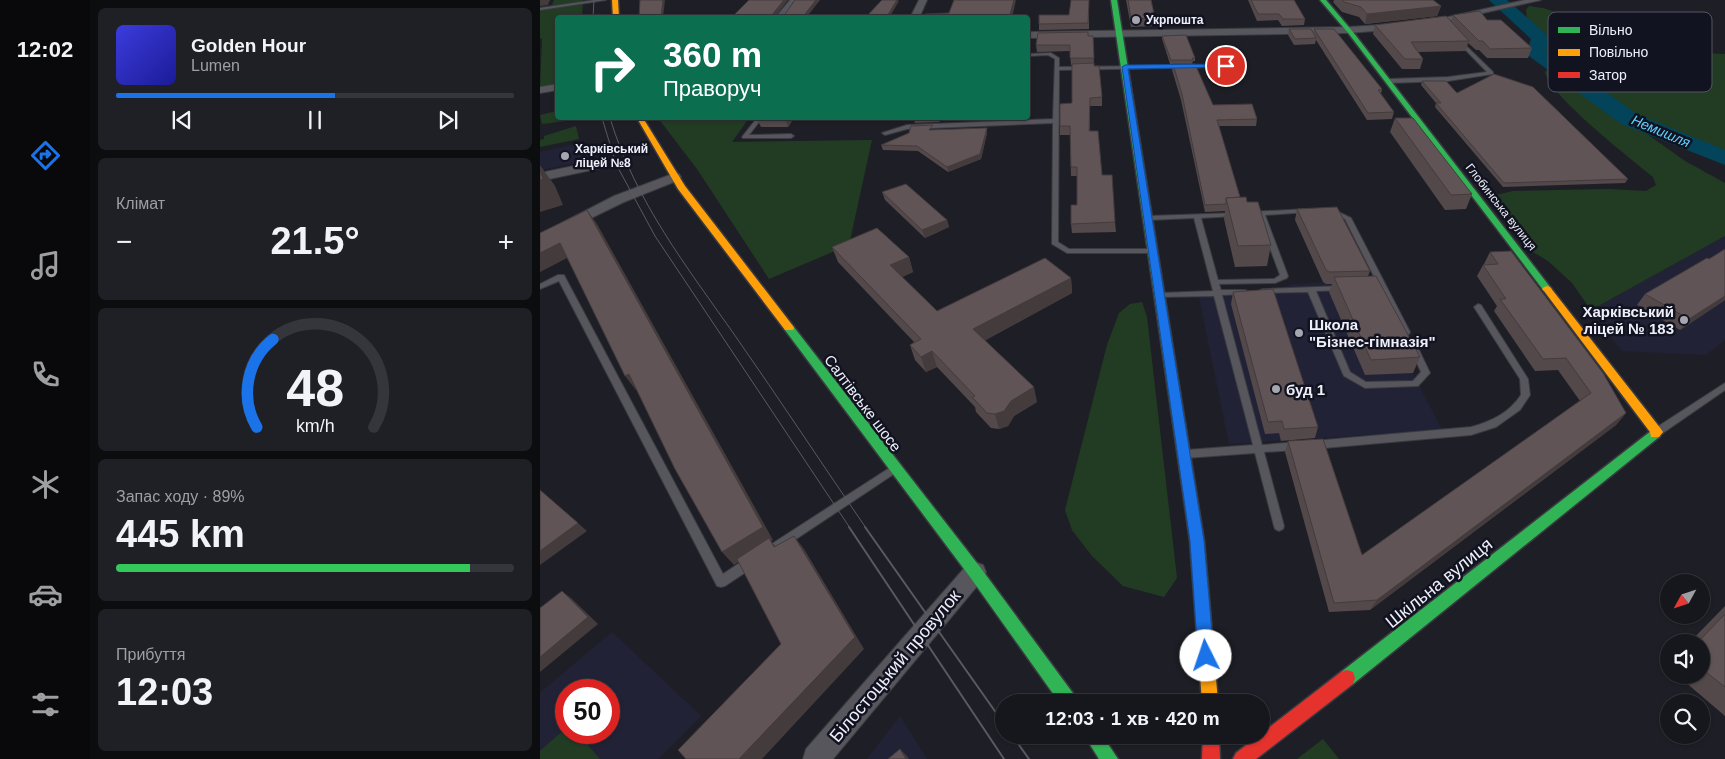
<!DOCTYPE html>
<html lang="uk">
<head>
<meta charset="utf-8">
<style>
	body { margin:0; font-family:Helvetica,sans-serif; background:#1f2025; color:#f1f3f6; height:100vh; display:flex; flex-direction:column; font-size:19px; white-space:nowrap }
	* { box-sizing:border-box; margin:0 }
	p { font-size:16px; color:#9e9fa3 }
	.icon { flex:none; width:28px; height:28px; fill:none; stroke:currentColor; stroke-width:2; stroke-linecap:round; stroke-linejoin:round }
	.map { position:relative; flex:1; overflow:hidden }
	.details { display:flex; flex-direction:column; gap:8px; padding:8px; background:#0c0d0f; width:450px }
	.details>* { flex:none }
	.hud { position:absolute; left:15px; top:15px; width:475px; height:105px; border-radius:5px; box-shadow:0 1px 4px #0004,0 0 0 1px #35363b; background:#0b6e4f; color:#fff; overflow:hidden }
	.needle { width:32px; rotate:230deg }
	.tools { position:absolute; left:1120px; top:574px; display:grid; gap:10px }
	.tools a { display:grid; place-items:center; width:50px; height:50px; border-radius:50%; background:#16171c; box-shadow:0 1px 4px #0004,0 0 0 1px #35363b; font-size:25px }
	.speed { position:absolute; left:15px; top:679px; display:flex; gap:10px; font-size:25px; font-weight:700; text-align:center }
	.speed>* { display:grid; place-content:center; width:65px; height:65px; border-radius:50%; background:#16171c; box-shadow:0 1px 4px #0004,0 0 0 1px #35363b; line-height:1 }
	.speed .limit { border:8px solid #d22; background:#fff; color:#111 }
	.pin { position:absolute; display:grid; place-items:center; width:42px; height:42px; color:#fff; margin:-21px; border:2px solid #fff; border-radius:50%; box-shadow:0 1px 5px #0007 }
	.me { position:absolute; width:55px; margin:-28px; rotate:356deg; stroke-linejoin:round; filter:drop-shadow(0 0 4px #0008) }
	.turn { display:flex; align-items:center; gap:18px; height:105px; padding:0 25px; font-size:22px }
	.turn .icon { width:65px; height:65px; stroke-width:2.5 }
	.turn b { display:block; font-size:35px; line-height:42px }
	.big { font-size:38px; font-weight:600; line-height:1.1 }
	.details .card { flex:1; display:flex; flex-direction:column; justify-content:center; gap:8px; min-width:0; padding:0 18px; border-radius:8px; background:#1f2025 }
	.details .dial { align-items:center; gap:0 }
	.dial svg { height:130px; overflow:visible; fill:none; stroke:#35363b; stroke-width:7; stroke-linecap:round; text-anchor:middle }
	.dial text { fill:#f1f3f6; stroke:none }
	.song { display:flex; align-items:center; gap:15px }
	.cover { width:60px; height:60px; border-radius:8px; background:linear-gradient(135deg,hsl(240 70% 55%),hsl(240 70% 35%)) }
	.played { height:5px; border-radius:2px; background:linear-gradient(90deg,#1a73e8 55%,#35363b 55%) }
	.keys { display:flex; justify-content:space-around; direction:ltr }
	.heat { display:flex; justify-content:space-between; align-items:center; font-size:28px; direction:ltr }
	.charge { height:8px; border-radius:4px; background:linear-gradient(90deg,#34c759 89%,#35363b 0) }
	.trip { position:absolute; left:455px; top:694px; width:275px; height:50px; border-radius:25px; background:#16171c; box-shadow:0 1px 4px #0004,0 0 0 1px #35363b; font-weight:600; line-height:50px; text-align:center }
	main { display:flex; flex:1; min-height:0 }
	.tabs { display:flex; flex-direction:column; width:90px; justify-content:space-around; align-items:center; background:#09090b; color:#9e9fa3 }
	.tabs .icon { width:35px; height:35px }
	.tabs .selected { color:#1a73e8 }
	.tabs b { font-size:22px; color:#f1f3f6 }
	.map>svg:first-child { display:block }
</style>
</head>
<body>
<main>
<nav class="tabs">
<b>12:02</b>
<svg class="icon selected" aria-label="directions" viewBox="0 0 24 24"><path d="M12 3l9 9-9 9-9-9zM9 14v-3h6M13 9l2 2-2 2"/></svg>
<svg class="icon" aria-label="music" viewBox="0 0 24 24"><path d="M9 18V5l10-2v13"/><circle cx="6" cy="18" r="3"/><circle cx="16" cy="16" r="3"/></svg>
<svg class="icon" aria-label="phone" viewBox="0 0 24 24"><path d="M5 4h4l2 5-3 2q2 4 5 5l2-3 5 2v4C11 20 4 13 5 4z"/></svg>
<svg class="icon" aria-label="climate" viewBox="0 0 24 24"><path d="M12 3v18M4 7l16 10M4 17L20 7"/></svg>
<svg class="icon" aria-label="car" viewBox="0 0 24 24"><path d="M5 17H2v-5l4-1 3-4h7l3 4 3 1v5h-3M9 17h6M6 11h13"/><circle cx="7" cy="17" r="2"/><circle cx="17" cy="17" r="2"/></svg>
<svg class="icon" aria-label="filters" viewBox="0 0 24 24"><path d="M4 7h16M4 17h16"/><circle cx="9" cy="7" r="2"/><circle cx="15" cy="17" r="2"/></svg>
</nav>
<section class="details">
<div class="card">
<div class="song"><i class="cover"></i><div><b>Golden Hour</b><p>Lumen</p></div></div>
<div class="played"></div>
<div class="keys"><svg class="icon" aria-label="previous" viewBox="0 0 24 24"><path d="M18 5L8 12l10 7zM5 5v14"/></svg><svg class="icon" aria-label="pause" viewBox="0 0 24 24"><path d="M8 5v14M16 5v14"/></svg><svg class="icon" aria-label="next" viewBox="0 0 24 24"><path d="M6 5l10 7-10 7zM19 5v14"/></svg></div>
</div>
<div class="card"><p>Клімат</p>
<div class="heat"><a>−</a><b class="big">21.5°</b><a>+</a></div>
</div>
<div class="card dial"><svg viewBox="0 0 100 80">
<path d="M14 69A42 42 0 1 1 86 69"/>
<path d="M14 69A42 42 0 0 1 24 15" stroke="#1a73e8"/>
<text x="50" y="56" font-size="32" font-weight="700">48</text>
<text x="50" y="72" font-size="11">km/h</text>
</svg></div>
<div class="card"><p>Запас ходу · 89%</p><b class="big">445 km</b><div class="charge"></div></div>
<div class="card"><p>Прибуття</p><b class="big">12:03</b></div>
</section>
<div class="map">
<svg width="1185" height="759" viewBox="0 0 1185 759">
	<rect width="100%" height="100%" fill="#1e1f26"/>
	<g fill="#222236" fill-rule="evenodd">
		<path d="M44 142 50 160 0 170V152Z"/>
		<path d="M1185 236V340L1166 355 1082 351 1051 310Z"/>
		<path d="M825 280 902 430 689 444 658 292 739 289 753 284Z"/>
		<path d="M72 632 161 716 118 759H0V693ZM26 690H69V732H26Z"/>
		<path d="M360 716 387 759H327Z"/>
	</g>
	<g fill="#223c23">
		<path d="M14 0H43L42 17 18 18 17 86 0 89 2 39 0 38V7L12 5Z"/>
		<path d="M989 6 1003 8 1043 21 1047 14 1057 15C1092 29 1147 55 1185 54V155L1091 117 1002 52 1005 36 987 19 986 10Z"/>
		<path d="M1014 68 1145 161 1185 183V236L1051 310 1032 283 1008 261 993 252 952 204V196L973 191 1068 189 1106 191 1116 185 1113 177C1091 159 1009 95 1005 72L1008 69Z"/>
		<path d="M17 111 18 118H35V120L2 124 0 115Z"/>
		<path d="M118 118H209L192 142 332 140 309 245 229 279 157 169Z"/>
		<path d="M36 126 39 139 0 147V140L4 139V136Z"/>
		<path d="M602 302 607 317 637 578 624 597 583 586 552 556 532 530 525 510 567 345 579 313 590 304Z"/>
		<path d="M26 728V732L37 733 60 759H0V751Z"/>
		<path d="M783 739 799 759H757Z"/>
	</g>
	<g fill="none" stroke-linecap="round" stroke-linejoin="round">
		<path fill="#03445a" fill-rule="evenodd" d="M949 0H967L1006 34 1009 38 1006 50 1097 114 1185 150V165L1081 124 989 56 987 52 991 39Z"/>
		<defs>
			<g id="lane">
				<path d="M55 0H66L0 10V8Z"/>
				<path d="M919 39 953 72V74L908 81 848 83 845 81 848 79 908 77 947 72 917 41V40Z"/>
				<path d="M511 53 519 58V67L686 65 688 66 686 67 519 70 518 242 529 249H613L617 251 616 253H527L512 244 513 123 367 129 345 135 342 133 367 125 513 119 515 59 508 55 488 56V54Z"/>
				<path d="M217 118H222L209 135 251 134 254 136 251 138H203L202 137Z"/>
				<path d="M790 208 811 218 870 332 869 334H863L862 332 805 219 788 211 787 210Z"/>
				<path d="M767 209 769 210V212L725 215 748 276 747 278 735 283 679 284 681 290H705L709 292 705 294 682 295 722 445 758 442 761 443 763 446 761 449 758 450 724 452 744 526 743 529 739 531 735 529 734 526 715 453 646 458 643 457 641 454 643 451 646 450 713 445 674 296 620 297 616 295 620 293 673 291 654 218 609 220 606 218 609 216 696 213 697 214 694 216 661 218 678 280 734 279 740 275 718 216H710L707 214 710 212Z"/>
				<path d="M18 275H24L25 277 183 574 207 558 211 557 215 558 217 562 215 566 185 586 181 587 177 586 19 281 0 289V284Z"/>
				<path d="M802 286 806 288 805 290 776 291 810 372 826 382 873 381 881 372 871 350 875 347 878 348 890 373 878 386 825 388 804 376 803 374 768 292 723 293 719 291 723 289Z"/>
				<path d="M938 304 941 305 988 379 990 395 980 410 956 427 931 435 773 449 770 448 768 445 770 442 773 441 931 427C952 421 969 413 981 395L980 379 934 307Z"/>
				<path d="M1185 383V390L1120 435H1114L1112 432 1114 429Z"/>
				<path d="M354 465 357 466 359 469 357 472 235 553 231 555 227 553 226 550 227 547Z"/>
			</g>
			<g id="street">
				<path d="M250 0H258L244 18H235Z"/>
				<path d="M379 0H387L379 18H370Z"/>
				<path d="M985 0H1001L885 26 881 23Z"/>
				<path d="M857 24 861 27 860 29 808 33 488 38V32L808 27Z"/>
				<path d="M18 84V90L0 93V87Z"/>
				<path d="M62 160 66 161 68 164 66 167 0 181V173Z"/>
				<path d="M135 173 139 174 141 177 139 180 84 202 0 243V234L74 196Z"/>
				<path d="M435 562 443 565 446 572 443 579 293 759H263L266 749 427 565Z"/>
			</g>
			<g id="fast">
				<path d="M571 0H577L645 423 643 426H635L633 423Z"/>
				<path d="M780 0H786L813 32 1010 287 1012 289 1010 291H1004L809 34Z"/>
				<path d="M249 324 253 326 440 567 535 696 537 702H519L430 577 245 330 244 328 245 326Z"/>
				<path d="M1115 429 1119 431 1121 434 1119 437 813 684 807 686 801 684 799 678 801 672 1111 431Z"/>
				<path d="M544 735H562L578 759H559Z"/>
			</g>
			<g id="slow">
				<path d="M72 0H78L79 18H73Z"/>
				<path d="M97 118H103L145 186 253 326 254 328 253 330H245L138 189Z"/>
				<path d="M1007 286 1010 287 1121 429 1123 432 1119 437H1111L1110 432 1004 291 1002 289 1004 287Z"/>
				<path d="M639 418 643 420 645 423 664 541 678 702H662L650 541 633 423 635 420Z"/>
			</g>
			<g id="jam">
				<path d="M807 670 813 672 815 678 813 684 716 759H693L696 753 801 672Z"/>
				<path d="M663 735H679L680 759H662Z"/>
			</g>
		</defs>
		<use href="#lane" stroke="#3a3b41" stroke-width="2"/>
		<use href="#street" stroke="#3a3b41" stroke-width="2"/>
		<use href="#fast" stroke="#3a3b41" stroke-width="3"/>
		<use href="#slow" stroke="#3a3b41" stroke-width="3"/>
		<use href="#jam" stroke="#3a3b41" stroke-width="3"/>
		<use href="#lane" fill="#56565c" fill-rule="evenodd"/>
		<use href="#street" fill="#56565c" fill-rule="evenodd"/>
		<use href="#fast" fill="#30b455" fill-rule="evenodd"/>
		<use href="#slow" fill="#ff9f0a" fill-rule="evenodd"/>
		<use href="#jam" fill="#e5322d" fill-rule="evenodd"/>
		<g stroke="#595a5f" stroke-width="1">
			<path d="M53 18 54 0"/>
			<path d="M62 118 76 164 115 236 310 528"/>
			<path d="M70 118C95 201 147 267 196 337 240 400 282 464 326 528"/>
		</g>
		<g stroke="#595a5f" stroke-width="2">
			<path d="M309 527 464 759"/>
			<path d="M325 527 464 724"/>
			<path d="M472 735 489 759"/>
		</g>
	</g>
	<g fill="#53484a">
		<path d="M549 0V29L499 30V24L529 15Z"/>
		<path d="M586 0H611L615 18V26L591 27Z"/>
		<path d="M708 0H754L765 19 764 25 742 26 738 20 717 21Z"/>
		<path d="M794 0H893L901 6 897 16 825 24 819 17 802 12 793 2Z"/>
		<path d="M913 15 947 20 992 48 988 58H947L939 50H936L928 43 926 51 878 52 883 59 880 69H862L833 34 835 25 911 22Z"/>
		<path d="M749 29 774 33V29L842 89 841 94 854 112 852 119 827 120 776 40 775 44 754 45 748 35Z"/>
		<path d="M548 36H553L554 66 562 97V106H550V131L575 222 576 232 532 233 531 224 537 205V176H531L530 135H520V126L532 103V65H531L530 51 497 52 496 45Z"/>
		<path d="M622 36 655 58V61H653L652 64H630L622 39Z"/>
		<path d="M633 64 673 105 717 119 716 126H679L700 197 707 202 731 245 727 266 695 267 684 219 685 211 665 212 641 100 632 70Z"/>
		<path d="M882 81 917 93 1088 179 1085 183 963 187 895 107 896 103 881 85Z"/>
		<path d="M218 118H254L248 127H221L217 119Z"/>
		<path d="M373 118H402L399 122 375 123Z"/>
		<path d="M855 118 932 194 926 209 905 210 850 132Z"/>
		<path d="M447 128V133L441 159 408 172 378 151 343 150 341 145 394 130Z"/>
		<path d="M342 192 407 220 409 227 385 238 345 200Z"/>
		<path d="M757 209 830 271 828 276 880 357 873 373 825 375 789 292 792 284H786L783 282 755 220Z"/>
		<path d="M292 247 369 257 373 272 362 277 397 311 531 278 532 293 445 340 497 402 474 416 468 426 459 429 451 428 436 412 435 407 397 367 386 372 375 360 370 345 374 342 298 262Z"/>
		<path d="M950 252 1086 413 1076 425 830 610 789 612 745 452 748 441 822 555 1040 401 1018 370 995 371 954 311 957 306 937 276 943 265 944 264Z"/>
		<path d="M1169 259 1185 300 1140 330 1097 305 1105 294Z"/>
		<path d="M693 292 778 427 775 438 741 441 739 433 725 434 691 304Z"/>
		<path d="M1185 606V716L1137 675H1161V642H1150Z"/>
	</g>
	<g fill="#443b3c">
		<path d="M0 0H10L8 5 0 6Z"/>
		<path d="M123 0H125L123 18H121Z"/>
		<path d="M244 0H248L234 18 232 15Z"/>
		<path d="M276 0H280L266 18H262Z"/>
		<path d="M357 0 359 1 349 18H346Z"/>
		<path d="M474 0H476L472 18H469Z"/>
		<path d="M901 6 897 16 825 24 827 14Z"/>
		<path d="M245 118H254L248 127Z"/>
		<path d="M398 118H402L399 122Z"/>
		<path d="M447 128V133L441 159 408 172 407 167Z"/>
		<path d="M0 165 15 186 23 205 0 212Z"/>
		<path d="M47 210 57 224 233 540 231 541 240 552 234 547 231 541 194 565 182 552Z"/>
		<path d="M407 220 409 227 385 238 382 230Z"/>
		<path d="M20 243 31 256 0 272V253Z"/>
		<path d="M369 257 373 272 355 280 350 265Z"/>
		<path d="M531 278 532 293 437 345 433 329Z"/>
		<path d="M1185 296V300L1140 330 1149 319Z"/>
		<path d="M392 351 397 367 386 372 381 357Z"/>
		<path d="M89 374 101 388 96 390 85 376Z"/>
		<path d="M494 387 497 402 474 416 468 426 459 429 455 414 471 401Z"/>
		<path d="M1086 413 1076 425 830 610 837 600Z"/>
		<path d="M0 490 47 531 0 565Z"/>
		<path d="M254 536 264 549 324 649 222 759H199L315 637Z"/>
		<path d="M22 591 31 598 58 624 0 672V657Z"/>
		<path d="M360 749 367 756 369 759H366Z"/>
	</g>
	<g fill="#615456" stroke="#443b3c">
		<path d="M100 0H123L121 18H99Z"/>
		<path d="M209 0H244L232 15 243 17 255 0H276L262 18H191Z"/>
		<path d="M342 0H357L346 18H325Z"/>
		<path d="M414 0H474L469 18H383L385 14 409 13Z"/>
		<path d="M531 0H549L548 23 499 24V15H529Z"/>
		<path d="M588 0H611L615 18 591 19Z"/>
		<path d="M711 0H754L765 19H743L739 14H718Z"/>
		<path d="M802 0H893L901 6 827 14 821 7 804 2Z"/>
		<path d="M940 11 947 20H961L992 48 950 49 943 41H939L913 15Z"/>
		<path d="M906 16 929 41 871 42 883 59H865L835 25Z"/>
		<path d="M749 29H771L776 38 755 39Z"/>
		<path d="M774 29H794L842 89 838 90 854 112 828 113Z"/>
		<path d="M548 32V36H553L554 58H530V45H496L498 33Z"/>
		<path d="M646 35 655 58H652L653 60H631L622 36Z"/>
		<path d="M554 63V66H559L562 97 550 98 549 131H558L562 175H572L575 222 531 224V205H537V167H531L530 126H520V104L532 103V64Z"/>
		<path d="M633 64H655L673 105 712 104 717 119 677 120 700 197 686 198V204L665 205 642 94Z"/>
		<path d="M954 74 993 87 1088 179 964 183 896 103H901L882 81H906L917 93Z"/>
		<path d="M218 118H245L217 119Z"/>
		<path d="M855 118H873L932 194 911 195Z"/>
		<path d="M393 125 389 130 447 128 440 154 407 167 377 146 341 145 369 133 371 126Z"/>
		<path d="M0 170 3 179 0 180Z"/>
		<path d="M366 184 407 220 382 230 342 192Z"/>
		<path d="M706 197 707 202H718L731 245 698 246 686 198Z"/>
		<path d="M797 207 830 271 789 272 786 270 757 209Z"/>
		<path d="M47 210 223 527 182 552 135 469 89 374 85 376 20 243 0 253V233Z"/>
		<path d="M337 228 369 257 350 265 397 311 505 258 531 278 433 329 494 387 471 401 464 411 455 414 447 413 432 397 435 396 392 351 381 357 370 345 381 339 292 247Z"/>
		<path d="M1185 249V296L1149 319 1105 294 1167 258 1169 259Z"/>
		<path d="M971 251 1063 373 1086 413 837 600 794 603 748 441 783 439 822 555 1051 393 1026 358 1003 359 960 299H966L943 265 958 264 950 252Z"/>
		<path d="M836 276 880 357 831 360 794 277Z"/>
		<path d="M733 289 778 427 744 429 742 421 728 422 693 292Z"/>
		<path d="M0 490 38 523 0 551Z"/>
		<path d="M254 536 315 637 199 759H146L138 750 241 644 197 559 229 538 234 547Z"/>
		<path d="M22 591 48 617 0 657V608Z"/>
		<path d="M1185 614V687L1161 668V642H1158Z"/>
		<path d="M360 749 366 759H348Z"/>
	</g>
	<path fill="#1a73e8" stroke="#114b97" d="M686 64 688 67 588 69 664 541 674 656 671 662 666 664 660 662 658 656 650 541 582 67 585 65Z"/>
	<g fill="#a5a6af" stroke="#121321" stroke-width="2">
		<circle cx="596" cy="20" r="5"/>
		<circle cx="25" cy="156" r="5"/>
		<circle cx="1144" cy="320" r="5"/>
		<circle cx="759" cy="333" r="5"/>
		<circle cx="736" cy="389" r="5"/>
	</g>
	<g text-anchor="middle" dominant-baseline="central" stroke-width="5" stroke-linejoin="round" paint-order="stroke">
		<g font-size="12" font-weight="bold" fill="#eeeff9" stroke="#121321" text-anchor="start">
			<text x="606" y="20">Укрпошта</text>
			<text x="35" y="149">Харківський<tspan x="35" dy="14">ліцей №8</tspan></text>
		</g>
		<g font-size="12" fill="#eeeff9" stroke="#121321">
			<text transform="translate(961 207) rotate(52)">Глобинська вулиця</text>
		</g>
		<g font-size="14" font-style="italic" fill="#5dd1fe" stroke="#121321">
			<text transform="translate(1121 131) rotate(23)">Немишля</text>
		</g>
		<g font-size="15" font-weight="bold" fill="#eeeff9" stroke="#121321" text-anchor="start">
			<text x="1134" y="311" text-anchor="end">Харківський<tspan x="1134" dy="17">ліцей № 183</tspan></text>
			<text x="769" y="324">Школа<tspan x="769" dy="17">"Бізнес-гімназія"</tspan></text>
			<text x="746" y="389">буд 1</text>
		</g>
		<g font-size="15" fill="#eeeff9" stroke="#121321">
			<text transform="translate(323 403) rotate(53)">Салтівське шосе</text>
		</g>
		<g font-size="18" fill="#eeeff9" stroke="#121321">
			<text transform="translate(899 583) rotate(-39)">Шкільна вулиця</text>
			<text transform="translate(355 666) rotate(-50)">Білостоцький провулок</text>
		</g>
	</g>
	<rect x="1008" y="12" width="164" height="80" rx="8" fill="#121321" stroke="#545562" stroke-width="1"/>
	<rect x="1018" y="27" width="22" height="6" fill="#30b455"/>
	<rect x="1018" y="49" width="22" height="7" fill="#ff9f0a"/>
	<rect x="1018" y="72" width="22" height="6" fill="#e5322d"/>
	<g font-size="14" fill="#eeeff9">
		<text x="1049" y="35">Вільно</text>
		<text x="1049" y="57">Повільно</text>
		<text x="1049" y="80">Затор</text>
	</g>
</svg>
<div class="tools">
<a><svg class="needle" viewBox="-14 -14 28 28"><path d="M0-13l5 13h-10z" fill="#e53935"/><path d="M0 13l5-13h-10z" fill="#9e9fa3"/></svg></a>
<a><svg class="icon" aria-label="sound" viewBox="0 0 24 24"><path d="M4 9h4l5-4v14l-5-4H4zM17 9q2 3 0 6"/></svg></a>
<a><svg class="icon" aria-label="search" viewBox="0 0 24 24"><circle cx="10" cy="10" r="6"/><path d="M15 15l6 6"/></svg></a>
</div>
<div class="speed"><div class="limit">50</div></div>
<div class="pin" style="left:686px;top:66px;background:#d93025"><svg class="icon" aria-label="arrive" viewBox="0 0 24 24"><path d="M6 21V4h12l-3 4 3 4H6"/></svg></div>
<svg class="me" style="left:666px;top:656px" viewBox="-20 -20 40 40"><circle r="19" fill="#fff"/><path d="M0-13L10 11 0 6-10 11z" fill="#1a73e8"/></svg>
<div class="trip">12:03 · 1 хв · 420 m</div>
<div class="hud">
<div class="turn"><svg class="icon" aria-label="right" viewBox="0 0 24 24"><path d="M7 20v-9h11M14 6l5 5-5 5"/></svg><div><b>360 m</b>Праворуч</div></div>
</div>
</div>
</main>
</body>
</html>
